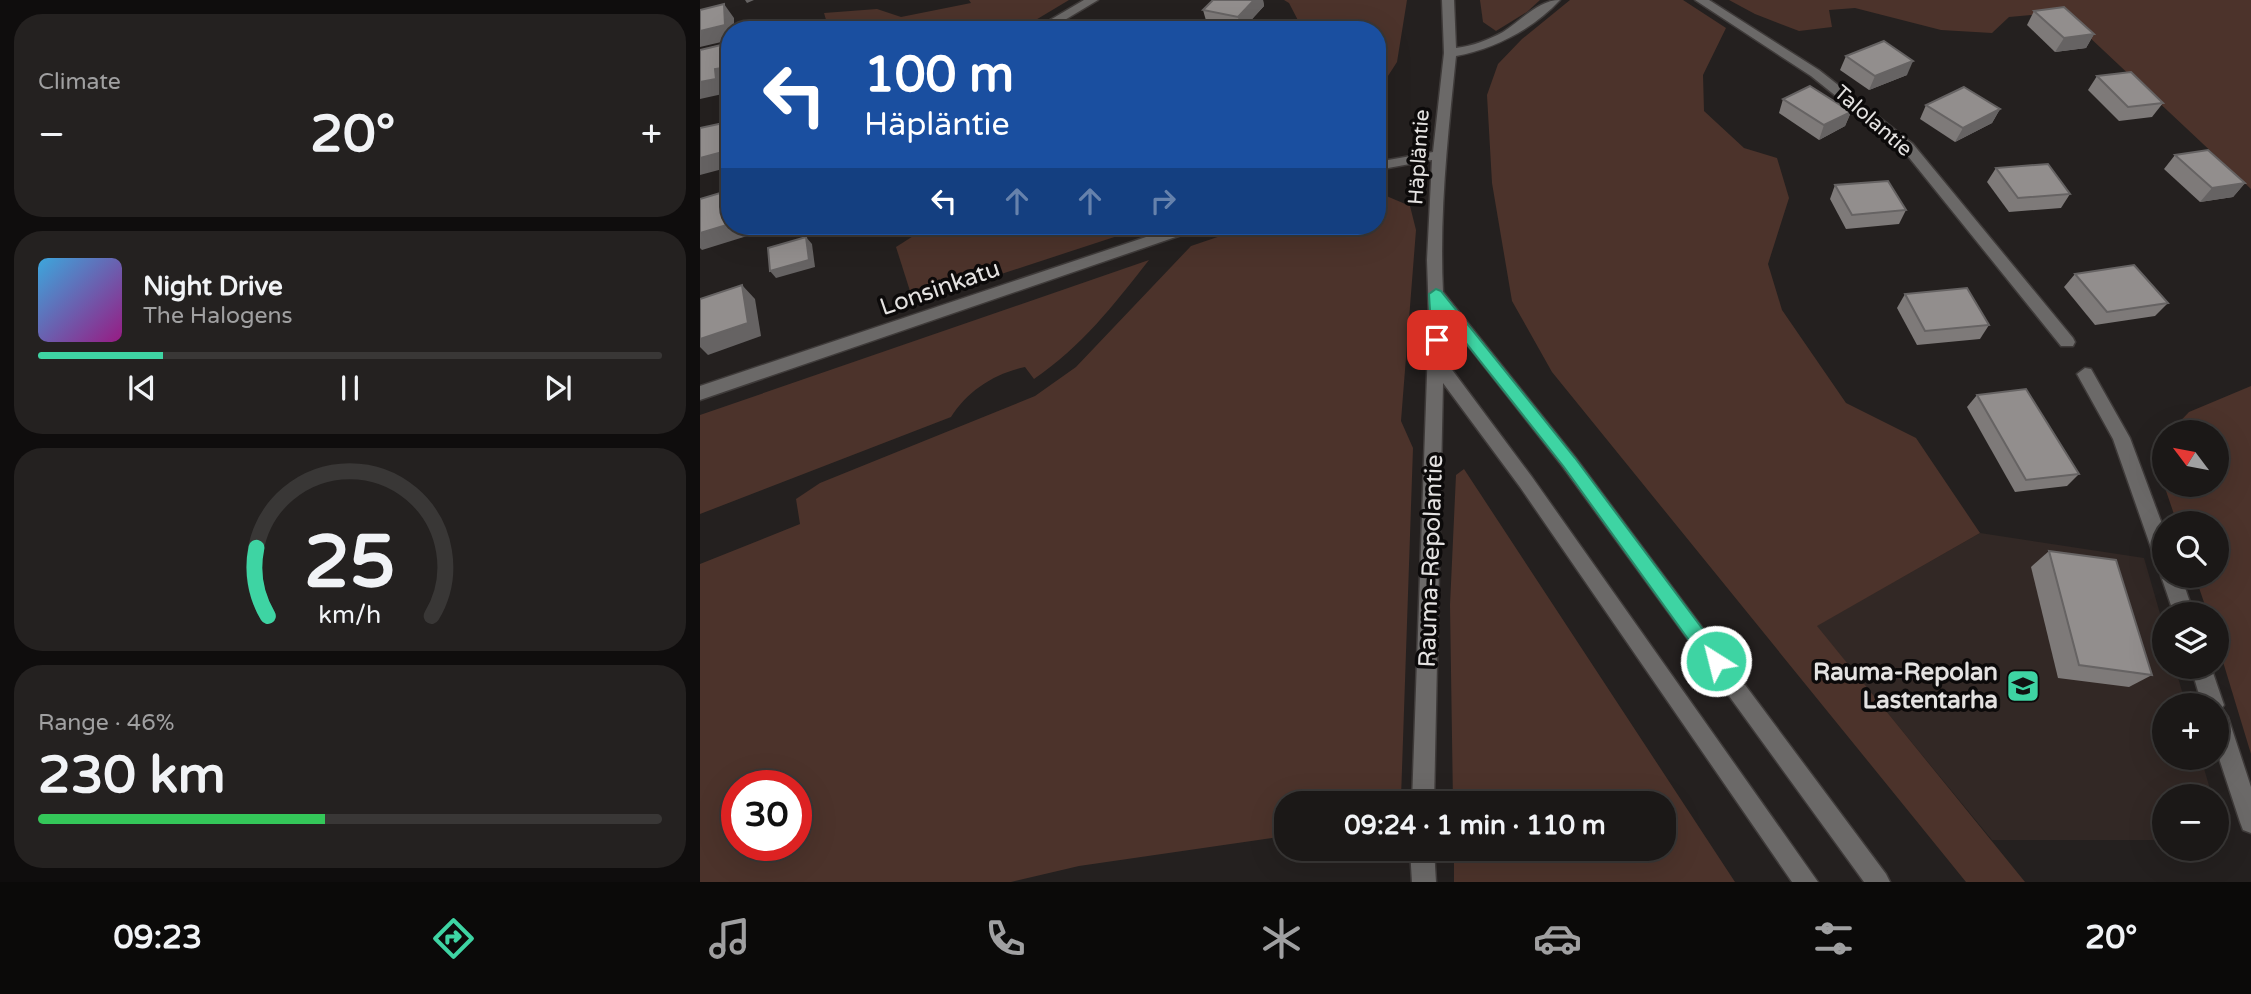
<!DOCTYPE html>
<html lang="en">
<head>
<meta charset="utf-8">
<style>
	body { margin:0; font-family:"Varela Round",sans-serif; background:#242120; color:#f1f3f6; height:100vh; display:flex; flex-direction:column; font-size:26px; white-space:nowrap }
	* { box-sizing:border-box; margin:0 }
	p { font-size:23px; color:#a0a0a1 }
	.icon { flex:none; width:38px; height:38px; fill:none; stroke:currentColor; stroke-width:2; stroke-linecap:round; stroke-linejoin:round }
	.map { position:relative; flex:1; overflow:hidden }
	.side { display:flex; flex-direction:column; gap:14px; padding:14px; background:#0f0d0d; width:700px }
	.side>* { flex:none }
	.hud { position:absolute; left:21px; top:21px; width:665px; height:214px; border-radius:28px; box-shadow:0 7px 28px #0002,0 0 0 2px #393736; background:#1a4fa0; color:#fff; overflow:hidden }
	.needle { width:46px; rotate:302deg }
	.fabs { position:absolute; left:1452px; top:420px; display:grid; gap:14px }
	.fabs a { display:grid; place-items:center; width:77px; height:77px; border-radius:50%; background:#1b1817; box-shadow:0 7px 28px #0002,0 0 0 2px #393736; font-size:35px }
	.speed { position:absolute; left:21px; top:770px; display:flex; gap:14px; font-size:35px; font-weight:700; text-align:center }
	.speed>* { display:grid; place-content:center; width:91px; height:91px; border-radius:50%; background:#1b1817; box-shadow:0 7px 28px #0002,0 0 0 2px #393736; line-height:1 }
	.speed .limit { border:10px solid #d22; background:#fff; color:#111 }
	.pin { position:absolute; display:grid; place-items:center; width:60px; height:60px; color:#fff; margin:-30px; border-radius:14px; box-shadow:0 4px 10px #0006 }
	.me { position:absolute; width:77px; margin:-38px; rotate:324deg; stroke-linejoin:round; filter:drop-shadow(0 0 5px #0008) }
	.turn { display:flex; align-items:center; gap:24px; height:147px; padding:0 28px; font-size:32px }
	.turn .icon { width:91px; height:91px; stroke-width:2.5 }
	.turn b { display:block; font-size:49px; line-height:60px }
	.lanes { display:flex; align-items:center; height:66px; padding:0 28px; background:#0003; justify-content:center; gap:35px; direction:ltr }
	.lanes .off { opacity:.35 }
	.big { font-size:52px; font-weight:700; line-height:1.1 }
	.side .card { flex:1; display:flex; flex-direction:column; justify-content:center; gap:10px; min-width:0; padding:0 24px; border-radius:28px; background:#242120 }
	.side .dial { align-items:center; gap:0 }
	.dial svg { height:182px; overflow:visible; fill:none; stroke:#393736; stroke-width:7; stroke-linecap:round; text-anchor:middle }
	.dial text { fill:#f1f3f6; stroke:none }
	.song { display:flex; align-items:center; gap:21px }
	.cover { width:84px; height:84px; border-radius:10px; background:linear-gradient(135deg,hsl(200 70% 55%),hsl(310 70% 35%)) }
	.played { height:7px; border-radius:4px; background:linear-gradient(90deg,#3ed4a3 20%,#393736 20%) }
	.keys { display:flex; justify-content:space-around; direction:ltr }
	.heat { display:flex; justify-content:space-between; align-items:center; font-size:38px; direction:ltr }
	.charge { height:10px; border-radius:5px; background:linear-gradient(90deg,#34c759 46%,#393736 0) }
	.trip { position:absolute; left:574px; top:791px; width:402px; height:70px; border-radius:28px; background:#1b1817; box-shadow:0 7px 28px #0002,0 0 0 2px #393736; font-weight:700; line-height:70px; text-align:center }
	.tabs { display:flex; height:112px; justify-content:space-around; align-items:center; background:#0b0a09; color:#a0a0a1 }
	.tabs .icon { width:49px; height:49px }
	.tabs .selected { color:#3ed4a3 }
	.tabs b { font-size:32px; color:#f1f3f6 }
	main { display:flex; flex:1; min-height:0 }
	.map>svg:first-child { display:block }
</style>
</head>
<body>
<main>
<section class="side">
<div class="card"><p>Climate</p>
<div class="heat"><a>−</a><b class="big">20°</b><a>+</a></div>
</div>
<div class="card">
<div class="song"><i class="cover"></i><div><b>Night Drive</b><p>The Halogens</p></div></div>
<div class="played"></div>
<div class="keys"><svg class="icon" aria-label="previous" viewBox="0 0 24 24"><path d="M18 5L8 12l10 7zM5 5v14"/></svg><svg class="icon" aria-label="pause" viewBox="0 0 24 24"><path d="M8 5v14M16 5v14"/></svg><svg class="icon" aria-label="next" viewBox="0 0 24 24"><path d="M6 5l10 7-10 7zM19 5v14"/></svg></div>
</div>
<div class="card dial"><svg viewBox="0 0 100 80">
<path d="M14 69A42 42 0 1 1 86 69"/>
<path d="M14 69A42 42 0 0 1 9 39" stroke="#3ed4a3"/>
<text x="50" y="56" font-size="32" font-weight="700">25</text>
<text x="50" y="72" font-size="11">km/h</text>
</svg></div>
<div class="card"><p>Range · 46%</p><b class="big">230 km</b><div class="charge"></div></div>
</section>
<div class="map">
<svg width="1551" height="882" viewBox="0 0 1551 882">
	<rect width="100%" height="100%" fill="#24201f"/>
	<path fill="#322825" d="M1280 533 1444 558 1465 631V667H1475L1486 705H1465V758H1501L1512 796H1465V840H1292L1116 626Z"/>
	<g fill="#4c332b" fill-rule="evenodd">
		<path d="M269 0H369L319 30H129L124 13 177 9 201 17 271 3Z"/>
		<path d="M584 0H707L697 62 677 93V30H603L589 3Z"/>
		<path d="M780 0H840L827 12 796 31 783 22Z"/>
		<path d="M870 0H983L1026 28 1003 75 1004 111 1044 148 1077 158 1089 198 1068 264 1082 310 1146 403 1216 438 1280 533 1117 626 1325 882H1266L852 372 812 301 792 183 787 95 798 64 822 39Z"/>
		<path d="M1029 0H1551V189L1370 19 1352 13 1309 17 1292 33 1241 30 1155 8 1129 10 1132 27 1099 31 1055 14Z"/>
		<path d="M677 192 710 206 716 230 701 421 713 448 701 798 698 803H586V836L379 866 311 882H0V564L100 524 96 499 120 483 335 396 376 367 491 246 550 226H677ZM37 786H96V845H37Z"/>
		<path d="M229 226H448L231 297 210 291 196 247Z"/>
		<path d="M449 260C413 306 382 346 334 379L325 367C295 373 267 391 251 417L0 514V415Z"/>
		<path d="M1551 386V754L1517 642V614H1508L1495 576H1517V523H1477L1464 485 1457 447 1465 438V485H1517V432H1470L1489 412Z"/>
		<path d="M764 469 1035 882H754V849H964V803H753L750 605 756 475Z"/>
	</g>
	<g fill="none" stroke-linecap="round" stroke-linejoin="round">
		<defs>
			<g id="minor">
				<path d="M384 0H398L348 30H333Z"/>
				<path d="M742 0H754L756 48C773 46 788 40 803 32 821 21 838 0 860 0 833 29 794 49 756 56 748 134 739 213 743 292L875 457 1186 874 1190 882H1164L863 467 745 316 744 359 832 477 1118 882H1092L820 487 743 383 734 803H712L729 318 727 260 732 160 677 170V162L733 152 744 53Z"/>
				<path d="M995 0H1009L1119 70 1213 144 1373 338 1375 342 1373 346H1361L1203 150 1111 76Z"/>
				<path d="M479 226H501L499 229 0 400V386Z"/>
				<path d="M1385 368 1391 369 1430 438 1465 532V568L1458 565 1455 559 1413 439 1377 374Z"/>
				<path d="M1464 570 1465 576H1481L1494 614H1474L1461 576Z"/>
				<path d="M1491 667H1511L1524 705 1522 708 1528 717 1551 787V833L1543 830 1540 822 1517 752V705H1502Z"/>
				<path d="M710 849H734L736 882H712Z"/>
			</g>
		</defs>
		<use href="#minor" stroke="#3f3b3a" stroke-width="3"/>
		<use href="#minor" fill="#6b6968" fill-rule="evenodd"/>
	</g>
	<g fill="#7e7a79">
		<path d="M513 0H563L564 6 542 30H535L507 24 503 10Z"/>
		<path d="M1334 11 1394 34 1386 48 1355 52 1327 25Z"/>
		<path d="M1146 56 1207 75 1169 90 1140 70Z"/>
		<path d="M1397 76 1463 103 1452 117 1419 121 1388 90Z"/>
		<path d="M1083 99 1151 112 1145 126 1119 140 1079 113Z"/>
		<path d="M1226 105 1300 109 1292 123 1255 142 1220 119Z"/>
		<path d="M1475 155 1545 183 1533 197 1500 202 1464 169Z"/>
		<path d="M1296 168 1370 194 1361 208 1309 212 1287 182Z"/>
		<path d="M1135 185 1206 210 1199 224 1146 229 1130 199Z"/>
		<path d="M1375 274 1468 303 1455 316 1395 325 1364 287Z"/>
		<path d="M1205 294 1289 325 1280 339 1217 345 1197 308Z"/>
		<path d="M1277 395 1379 474 1367 486 1315 492 1267 407Z"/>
		<path d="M1349 551 1452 675 1429 687 1358 678 1331 567Z"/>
	</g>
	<g fill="#666363">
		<path d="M45 0H54L47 3Z"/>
		<path d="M554 0H563L564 6 542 30H540L538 17Z"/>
		<path d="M24 4 34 18V30H30V40L0 47V31Z"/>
		<path d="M1394 34 1386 48 1355 52 1364 38Z"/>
		<path d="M21 45 30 57V82L26 83 27 93 0 99V82L15 69Z"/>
		<path d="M1213 61 1207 75 1169 90 1175 76Z"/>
		<path d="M1300 109 1292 123 1255 142 1263 128Z"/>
		<path d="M1151 112 1145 126 1119 140 1124 125Z"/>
		<path d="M28 122 30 124V139L28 137Z"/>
		<path d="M30 150V167L0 175V158Z"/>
		<path d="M1545 183 1533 197 1500 202 1512 188Z"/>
		<path d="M30 224V226H59L60 232 2 250 0 248V233Z"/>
		<path d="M106 237 112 244 115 267 76 278 70 271Z"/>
		<path d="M42 285 55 299 61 336 8 355 0 347V339Z"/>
	</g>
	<g fill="#928e8d" stroke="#666363" stroke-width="2">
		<path d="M513 0H554L538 17 503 10Z"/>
		<path d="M24 4 25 25 0 31V10Z"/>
		<path d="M1364 7 1394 34 1364 38 1334 11Z"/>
		<path d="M67 24 68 30H45V29Z"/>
		<path d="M1184 41 1213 61 1175 76 1146 56Z"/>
		<path d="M21 45 22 68 15 69 16 79 0 82V50Z"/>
		<path d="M1431 72 1463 103 1428 107 1397 76Z"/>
		<path d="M1110 86 1151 112 1124 125 1083 99Z"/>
		<path d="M1264 87 1300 109 1263 128 1226 105Z"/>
		<path d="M28 122V137L30 136V150L0 158V128Z"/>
		<path d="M1508 150 1545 183 1512 188 1475 155Z"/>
		<path d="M1348 164 1370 194 1318 198 1296 168Z"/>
		<path d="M1188 181 1206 210 1152 215 1135 185Z"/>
		<path d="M30 190V224L0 233V199Z"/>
		<path d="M106 237 109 260 70 271 68 248Z"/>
		<path d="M1434 265 1468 303 1407 312 1375 274Z"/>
		<path d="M42 285 48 323 0 339V299Z"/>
		<path d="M1267 288 1289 325 1225 331 1205 294Z"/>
		<path d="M1326 389 1379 474 1326 480 1277 395Z"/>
		<path d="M1349 551 1416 560 1452 675 1379 665Z"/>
	</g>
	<path fill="#3ed4a3" stroke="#288a6a" stroke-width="2" d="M736 289 741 291 875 458 1022 655 1025 661 1022 668 1016 670 1009 668 864 467 743 314 742 343H732L729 294Z"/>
	<defs>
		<symbol id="school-square" viewBox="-11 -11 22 22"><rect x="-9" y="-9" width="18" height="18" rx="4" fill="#3ed4a3" stroke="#0c0a0a"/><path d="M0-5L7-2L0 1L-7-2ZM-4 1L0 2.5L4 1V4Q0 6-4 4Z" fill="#111"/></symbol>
	</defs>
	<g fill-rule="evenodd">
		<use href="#school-square" x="1304" y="667" width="38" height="38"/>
	</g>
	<g text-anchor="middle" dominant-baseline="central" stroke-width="7" stroke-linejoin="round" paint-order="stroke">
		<g font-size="21" fill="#e4e2e1" stroke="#0c0a0a">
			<text transform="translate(1173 121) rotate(41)">Talolantie</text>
			<text transform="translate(719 157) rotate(-86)">Häpläntie</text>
		</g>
		<g font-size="24" fill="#e4e2e1" stroke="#0c0a0a">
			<text transform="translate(240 288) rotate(-19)">Lonsinkatu</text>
			<text transform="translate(731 561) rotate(-88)">Rauma-Repolantie</text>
		</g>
		<g font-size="24" font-weight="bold" fill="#e4e2e1" stroke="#0c0a0a" text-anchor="end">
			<text x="1298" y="672">Rauma-Repolan<tspan x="1298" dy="28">Lastentarha</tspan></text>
		</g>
	</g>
</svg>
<div class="fabs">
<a><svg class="needle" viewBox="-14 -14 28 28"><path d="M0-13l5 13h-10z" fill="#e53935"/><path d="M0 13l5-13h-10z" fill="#a0a0a1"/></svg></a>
<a><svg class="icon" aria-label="search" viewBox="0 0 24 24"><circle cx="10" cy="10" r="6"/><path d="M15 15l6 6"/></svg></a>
<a><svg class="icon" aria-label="layers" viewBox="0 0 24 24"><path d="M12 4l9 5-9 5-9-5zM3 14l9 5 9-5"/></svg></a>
<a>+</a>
<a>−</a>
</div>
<div class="speed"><div class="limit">30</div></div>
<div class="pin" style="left:737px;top:340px;background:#d93025"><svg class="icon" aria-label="arrive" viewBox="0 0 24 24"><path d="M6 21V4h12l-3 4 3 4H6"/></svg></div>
<svg class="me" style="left:1016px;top:661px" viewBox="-20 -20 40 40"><circle r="17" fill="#3ed4a3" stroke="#fff" stroke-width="3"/><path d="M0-11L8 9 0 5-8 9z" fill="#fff"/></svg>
<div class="trip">09:24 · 1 min · 110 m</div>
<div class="hud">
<div class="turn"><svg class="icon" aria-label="left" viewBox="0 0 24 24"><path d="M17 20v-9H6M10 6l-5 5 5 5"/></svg><div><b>100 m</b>Häpläntie</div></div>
<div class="lanes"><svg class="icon" aria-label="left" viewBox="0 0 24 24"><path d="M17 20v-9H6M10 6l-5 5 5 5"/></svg><svg class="icon off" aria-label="ahead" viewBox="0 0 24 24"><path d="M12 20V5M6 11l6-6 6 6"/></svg><svg class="icon off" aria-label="ahead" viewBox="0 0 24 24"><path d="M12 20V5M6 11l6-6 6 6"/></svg><svg class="icon off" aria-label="right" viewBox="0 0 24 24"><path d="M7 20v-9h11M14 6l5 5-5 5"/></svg></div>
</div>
</div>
</main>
<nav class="tabs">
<b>09:23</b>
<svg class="icon selected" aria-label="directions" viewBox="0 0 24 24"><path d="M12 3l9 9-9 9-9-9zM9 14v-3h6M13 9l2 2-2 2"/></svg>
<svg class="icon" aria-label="music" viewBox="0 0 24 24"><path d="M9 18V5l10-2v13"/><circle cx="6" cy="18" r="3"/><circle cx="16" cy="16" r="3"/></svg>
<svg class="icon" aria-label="phone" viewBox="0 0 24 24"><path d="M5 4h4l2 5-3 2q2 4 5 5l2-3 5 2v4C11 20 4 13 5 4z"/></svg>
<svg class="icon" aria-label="climate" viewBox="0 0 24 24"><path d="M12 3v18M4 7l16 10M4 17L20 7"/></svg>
<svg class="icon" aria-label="car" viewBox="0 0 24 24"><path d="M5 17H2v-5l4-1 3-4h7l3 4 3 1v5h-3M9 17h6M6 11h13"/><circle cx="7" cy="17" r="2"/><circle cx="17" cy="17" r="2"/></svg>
<svg class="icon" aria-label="filters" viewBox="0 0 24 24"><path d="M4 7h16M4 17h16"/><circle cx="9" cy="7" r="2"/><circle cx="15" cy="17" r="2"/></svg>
<b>20°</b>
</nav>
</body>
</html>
